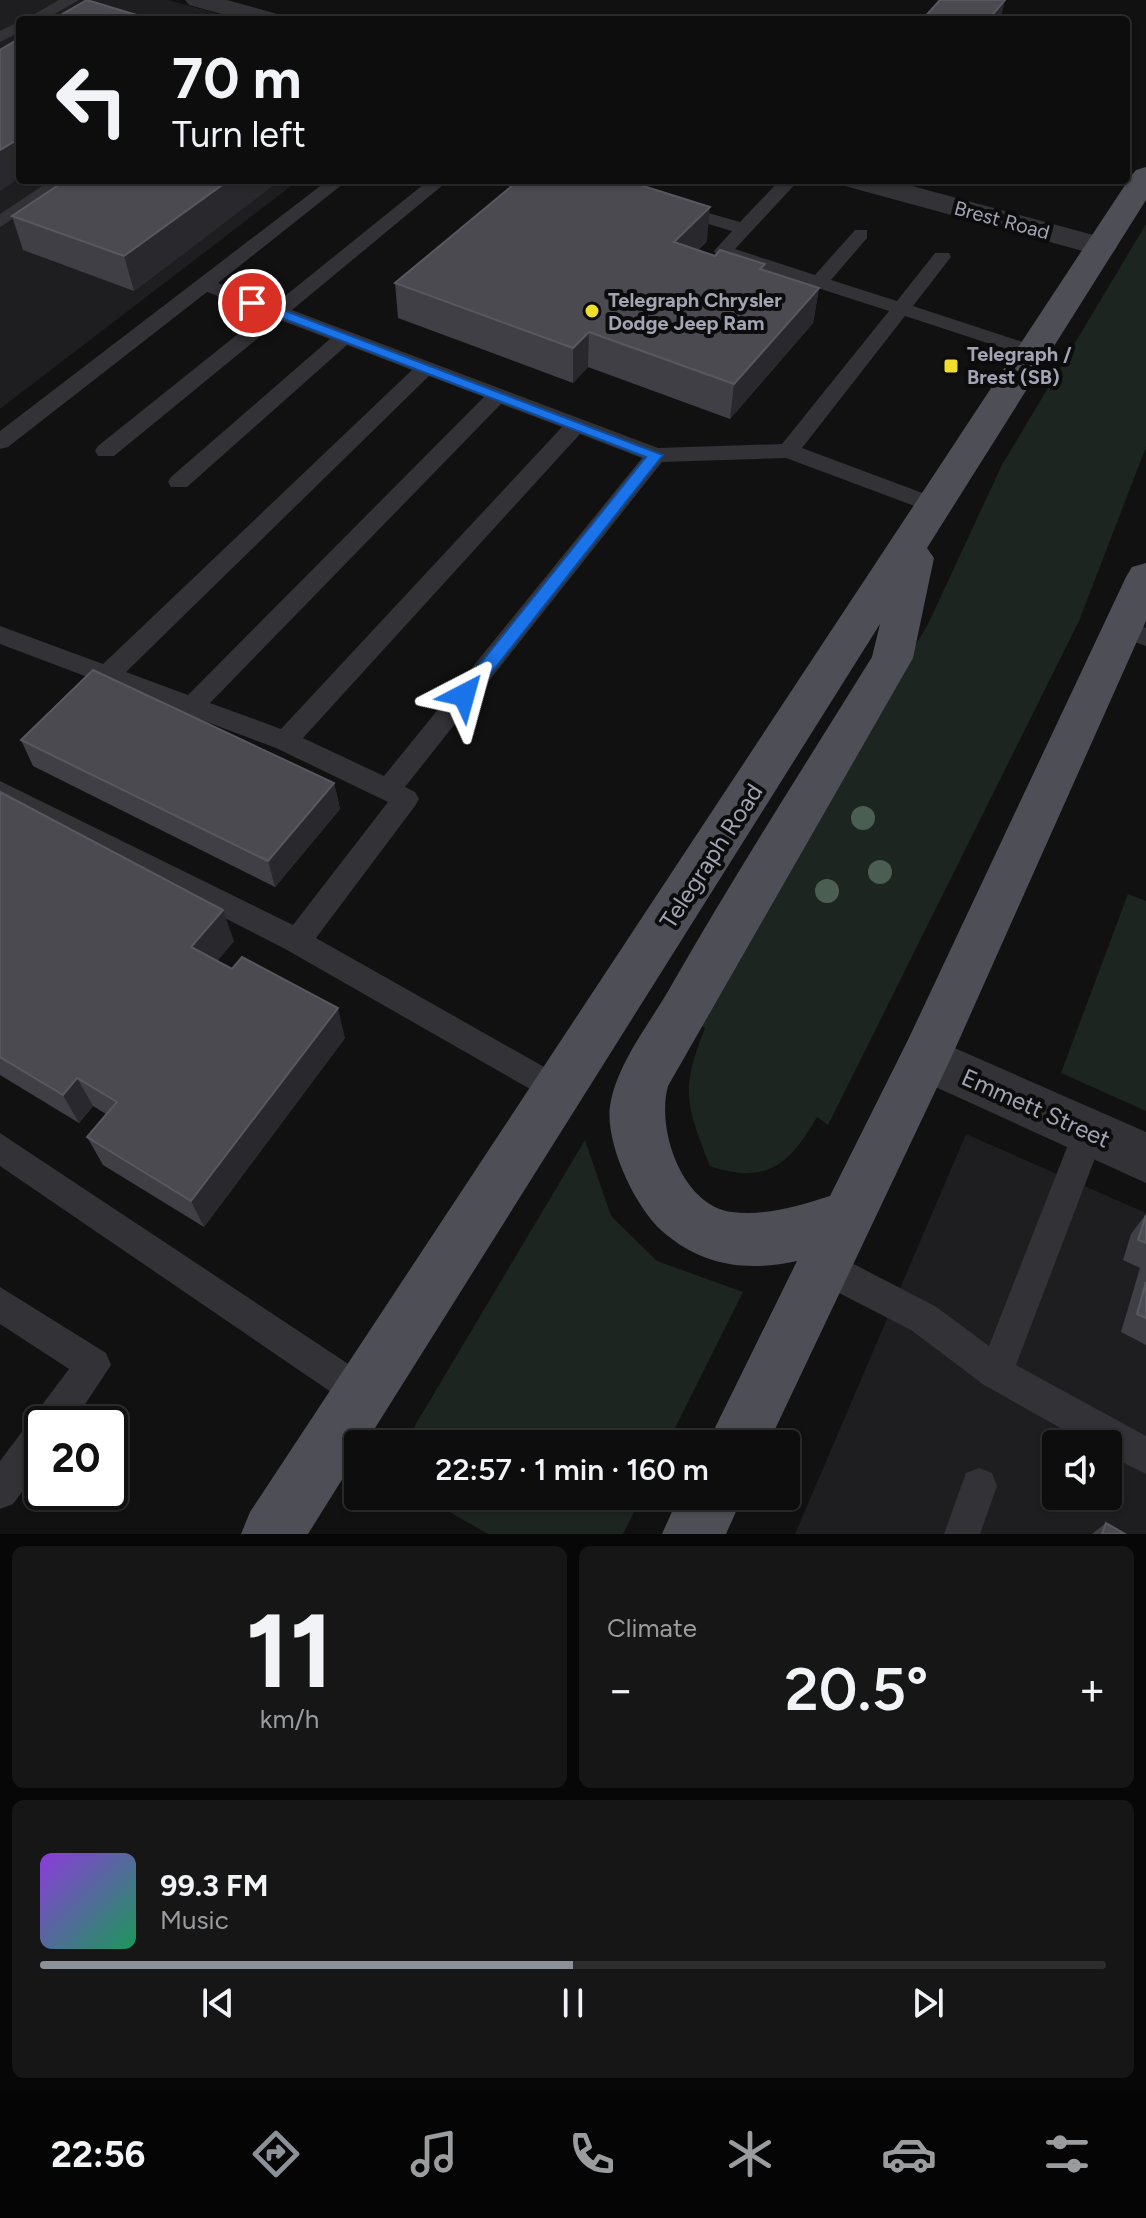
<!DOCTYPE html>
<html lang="en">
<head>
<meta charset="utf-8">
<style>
	body { margin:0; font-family:Figtree,sans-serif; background:#161617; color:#f1f3f6; height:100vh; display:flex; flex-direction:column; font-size:30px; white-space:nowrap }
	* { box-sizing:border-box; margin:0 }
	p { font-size:26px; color:#9a9c9e }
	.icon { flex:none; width:44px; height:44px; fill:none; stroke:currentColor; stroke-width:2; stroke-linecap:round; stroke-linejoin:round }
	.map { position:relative; height:1534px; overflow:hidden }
	.details { display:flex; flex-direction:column; gap:12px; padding:12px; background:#070708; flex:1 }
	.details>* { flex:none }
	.banner { position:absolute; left:16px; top:16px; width:1114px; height:168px; border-radius:8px; box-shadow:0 2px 6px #0004,0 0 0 2px #2d2d2e; background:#0d0d0e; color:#f1f3f6; overflow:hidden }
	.buttons { position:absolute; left:1042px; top:1430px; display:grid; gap:16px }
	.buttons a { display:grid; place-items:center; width:80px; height:80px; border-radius:8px; background:#0d0d0e; box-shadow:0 2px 6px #0004,0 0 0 2px #2d2d2e; font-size:40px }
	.speed { position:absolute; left:24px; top:1406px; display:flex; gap:16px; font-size:40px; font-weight:700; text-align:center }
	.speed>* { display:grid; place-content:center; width:104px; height:104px; border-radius:50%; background:#0d0d0e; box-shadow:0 2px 6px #0004,0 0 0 2px #2d2d2e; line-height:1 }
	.speed .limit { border:4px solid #111; border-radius:12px; background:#fff; color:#111 }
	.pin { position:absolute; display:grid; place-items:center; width:68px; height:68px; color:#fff; margin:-34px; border:4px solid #fff; border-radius:50%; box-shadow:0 2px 8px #0007 }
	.me { position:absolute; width:88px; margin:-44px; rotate:39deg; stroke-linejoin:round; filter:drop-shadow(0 0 6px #0008) }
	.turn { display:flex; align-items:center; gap:28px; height:168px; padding:0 24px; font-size:36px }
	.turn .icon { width:104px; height:104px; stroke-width:2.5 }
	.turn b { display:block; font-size:56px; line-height:68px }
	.big { font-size:60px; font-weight:600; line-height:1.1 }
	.details .card { flex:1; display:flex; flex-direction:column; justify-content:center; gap:12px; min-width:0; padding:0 28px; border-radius:12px; background:#161617 }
	.details .dial { align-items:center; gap:0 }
	.dial b { font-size:104px; line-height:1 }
	.song { display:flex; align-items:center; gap:24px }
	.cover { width:96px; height:96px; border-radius:12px; background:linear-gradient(135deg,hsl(270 70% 55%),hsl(150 70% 35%)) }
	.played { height:8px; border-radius:4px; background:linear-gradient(90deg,#8c9099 50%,#2d2d2e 50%) }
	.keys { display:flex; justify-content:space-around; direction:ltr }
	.heat { display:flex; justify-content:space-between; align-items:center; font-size:44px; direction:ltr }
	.details .tiles { flex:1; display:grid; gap:12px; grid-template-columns:1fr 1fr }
	.card:last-child { grid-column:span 2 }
	.trip { position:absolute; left:344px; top:1430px; width:456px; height:80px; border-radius:8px; background:#0d0d0e; box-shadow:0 2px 6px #0004,0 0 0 2px #2d2d2e; font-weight:600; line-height:80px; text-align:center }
	.menu { display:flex; height:128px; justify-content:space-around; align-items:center; background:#050506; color:#9a9c9e }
	.menu .icon { width:56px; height:56px }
	.menu .selected { color:#8c9099 }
	.menu b { font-size:36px; color:#f1f3f6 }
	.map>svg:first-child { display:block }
</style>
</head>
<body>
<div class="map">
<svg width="1146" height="1534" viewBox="0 0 1146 1534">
	<rect width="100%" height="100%" fill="#111112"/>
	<g fill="#1e1d1f" fill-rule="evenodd">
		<path d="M0 0H168L241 20H20V180H299L0 409Z"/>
		<path d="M966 1134 1146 1213V1534H795ZM1056 1444H1108V1496H1056Z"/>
	</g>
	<g fill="#1d2520">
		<path d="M1146 224V447L1079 621 828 1125 817 1117C789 1165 767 1185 710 1166 686 1104 680 1091 705 1028L694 1021 928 624 1002 465Z"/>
		<path d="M1128 894 1146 901V1111L1061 1073Z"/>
		<path d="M585 1140 611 1216 657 1261 743 1292 667 1444H404Z"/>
		<path d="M422 1496H642L623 1534H488Z"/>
	</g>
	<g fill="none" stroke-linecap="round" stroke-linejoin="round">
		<g fill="#323237" fill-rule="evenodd">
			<path d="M59 0H79L44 20H24Z"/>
			<path d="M20 21V32L0 42V31Z"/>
			<path d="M51 180H72L0 227V214Z"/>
			<path d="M328 180H348L218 283 275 304 429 180H449L292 310 658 448 782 444 889 311 716 255 714 251 732 231 671 213V205L677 204 740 222 780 180H799L735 249 815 275 855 230H867V238L831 280 897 301 935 253H949L951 257 913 306 1041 348 1044 352 1034 358 1027 356 905 316 802 448 944 501 947 506 944 511H928L786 458 662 462 405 787 415 792 419 799 415 806 316 938 569 1081 573 1091 569 1101 558 1105 287 950 0 803V781L293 925 388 802 276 748 0 644V626L103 664 412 370 347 345 187 487H171L168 482 171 477 330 339 280 320 114 456H98L95 451 98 446 264 313 207 292 8 447 0 449V431ZM429 376 484 397 188 695 126 672ZM501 404 562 427 281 729 210 703ZM580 434 642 458 384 776 303 738Z"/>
			<path d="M1123 620 1146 628V646L1115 635 1111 629 1115 623Z"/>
			<path d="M1089 1117 1100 1122 1105 1132 1016 1365 1146 1436V1474L1108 1455V1444H1089L984 1385 911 1330 812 1279 807 1267 812 1255 824 1251 836 1255 935 1306 989 1346 1073 1132 1078 1122Z"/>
			<path d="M0 1133 374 1381 379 1393 374 1405 362 1410 350 1405 0 1166Z"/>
			<path d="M0 1287 106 1353 111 1365 72 1424H42V1465L13 1504 0 1509V1461L69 1369 0 1324Z"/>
			<path d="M979 1468 992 1473 997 1486 980 1534H944L966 1473Z"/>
		</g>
		<g fill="#323237" fill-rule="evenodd">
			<path d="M185 0H227L281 15 285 20H243L189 5Z"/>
			<path d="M841 180H890L1112 240 1117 247 1112 254 1101 256 845 186Z"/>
			<path d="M925 1035 1146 1132V1183L907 1074 899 1058 907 1042Z"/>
		</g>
		<g fill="#4e4e56" fill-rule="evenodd">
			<path d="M1146 167V200L927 548 934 558 913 658 668 1086C656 1129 682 1206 732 1212 766 1216 798 1206 830 1196L907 1042 1126 577 1132 567 1146 563V621L951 1058 768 1444H707L797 1261C746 1272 702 1266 662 1231 635 1207 605 1143 610 1106 616 1066 647 1027 667 993 732 879 803 768 872 657L880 624 365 1444H358V1454L308 1534H241L250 1512 1131 176 1136 170Z"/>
			<path d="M679 1496H743L726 1534H662Z"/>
		</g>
	</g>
	<g fill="#4a5f51">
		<circle cx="863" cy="818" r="12"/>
		<circle cx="880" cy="872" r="12"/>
		<circle cx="827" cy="891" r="12"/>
	</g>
	<g fill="#403f45">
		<path d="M66 180H280L134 291 23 250 12 216Z"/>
		<path d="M648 188 707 241 698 250 819 288 813 323 730 419 588 367 573 383 398 318 395 283Z"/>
		<path d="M21 740 334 783 340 809 275 887 33 766Z"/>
		<path d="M0 792 234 941 217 961 345 1038 204 1227 103 1165 87 1137 106 1114 93 1106 79 1123 0 1075Z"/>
		<path d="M1146 1214V1345L1121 1332 1140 1268 1123 1260 1131 1234Z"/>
		<path d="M1106 1523 1125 1534H1092Z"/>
	</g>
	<g fill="#29282c">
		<path d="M1005 0 1001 17 999 20H988Z"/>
		<path d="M20 138V178L0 191V150Z"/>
		<path d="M229 180H280L134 291 124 256Z"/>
		<path d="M645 180H649L647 211 640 185Z"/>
		<path d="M710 207 707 241 672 277 674 242Z"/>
		<path d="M819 288 813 323 730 419 734 384Z"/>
		<path d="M589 332 588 367 573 383V348Z"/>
		<path d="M334 783 340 809 275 887 268 861Z"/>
		<path d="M223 910 234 941 202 978 191 947Z"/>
		<path d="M338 1008 345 1038 204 1227 191 1201Z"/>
		<path d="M77 1078 93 1106 79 1123 63 1095Z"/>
	</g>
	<g fill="#4b4a51" stroke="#585860" stroke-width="2">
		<path d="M87 0 153 20H52Z"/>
		<path d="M940 0H1005L988 20H922Z"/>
		<path d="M20 38V138L0 150V50Z"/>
		<path d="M66 180H229L124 256 12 216Z"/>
		<path d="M519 180H645L640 185 710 207 674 242 715 256 720 250 765 264 760 269 819 288 734 384 589 332 573 348 395 283Z"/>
		<path d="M93 670 334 783 268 861 21 740Z"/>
		<path d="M0 792 223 910 191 947 232 969 242 957 338 1008 191 1201 87 1137 117 1102 77 1078 63 1095 0 1057Z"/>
		<path d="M1146 1215V1243L1138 1240Z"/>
		<path d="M1146 1282V1318L1137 1314Z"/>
		<path d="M1106 1523 1125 1534H1102Z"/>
	</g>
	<path fill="#1a73e8" stroke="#114b97" stroke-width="2" d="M248 300H257L663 455 470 700H458L455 695 646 457 248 305Z"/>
	<g fill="#efdf2c" stroke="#0c0c0d" stroke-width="3">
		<circle cx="592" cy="311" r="8"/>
		<rect x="943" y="358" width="16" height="16" rx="4"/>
	</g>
	<g text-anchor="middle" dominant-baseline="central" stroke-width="8" stroke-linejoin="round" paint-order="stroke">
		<g font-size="20" fill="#a2a3b3" stroke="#0c0c0d">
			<text transform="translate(1002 220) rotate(15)">Brest Road</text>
		</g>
		<g font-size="20" font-weight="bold" fill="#a2a3b3" stroke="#0c0c0d" text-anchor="start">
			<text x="608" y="300">Telegraph Chrysler<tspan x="608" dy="23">Dodge Jeep Ram</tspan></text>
			<text x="967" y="354">Telegraph /<tspan x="967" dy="23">Brest (SB)</tspan></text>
		</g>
		<g font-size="24" fill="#a2a3b3" stroke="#0c0c0d">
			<text transform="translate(711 856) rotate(-57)">Telegraph Road</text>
			<text transform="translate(1036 1108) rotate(24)">Emmett Street</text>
		</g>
	</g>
</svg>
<div class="buttons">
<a><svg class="icon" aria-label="sound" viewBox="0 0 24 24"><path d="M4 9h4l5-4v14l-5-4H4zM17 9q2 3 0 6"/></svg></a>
</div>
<div class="speed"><div class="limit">20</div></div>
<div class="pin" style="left:252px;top:303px;background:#d93025"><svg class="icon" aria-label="arrive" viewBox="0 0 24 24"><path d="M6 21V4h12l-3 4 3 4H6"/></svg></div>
<svg class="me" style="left:464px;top:695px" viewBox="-20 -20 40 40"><path d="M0-17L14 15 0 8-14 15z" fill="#1a73e8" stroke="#fff" stroke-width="4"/></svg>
<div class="trip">22:57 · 1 min · 160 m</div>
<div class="banner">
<div class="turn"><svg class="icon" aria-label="left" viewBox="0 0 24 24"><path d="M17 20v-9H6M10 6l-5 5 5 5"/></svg><div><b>70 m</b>Turn left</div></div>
</div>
</div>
<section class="details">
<div class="tiles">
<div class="card dial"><b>11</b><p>km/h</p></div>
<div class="card"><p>Climate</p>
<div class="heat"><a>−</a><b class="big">20.5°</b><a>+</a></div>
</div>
<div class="card">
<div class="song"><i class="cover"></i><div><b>99.3 FM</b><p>Music</p></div></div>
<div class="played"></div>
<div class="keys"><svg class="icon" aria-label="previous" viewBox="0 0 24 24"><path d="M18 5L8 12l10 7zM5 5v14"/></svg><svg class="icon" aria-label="pause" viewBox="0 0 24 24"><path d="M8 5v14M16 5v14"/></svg><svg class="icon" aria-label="next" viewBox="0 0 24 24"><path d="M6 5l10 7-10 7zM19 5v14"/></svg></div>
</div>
</div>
</section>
<nav class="menu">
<b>22:56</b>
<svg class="icon selected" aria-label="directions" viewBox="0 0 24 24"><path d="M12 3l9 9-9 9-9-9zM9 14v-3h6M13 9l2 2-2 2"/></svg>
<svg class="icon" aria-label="music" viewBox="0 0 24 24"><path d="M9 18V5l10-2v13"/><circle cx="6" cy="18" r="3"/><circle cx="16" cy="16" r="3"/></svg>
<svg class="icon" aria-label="phone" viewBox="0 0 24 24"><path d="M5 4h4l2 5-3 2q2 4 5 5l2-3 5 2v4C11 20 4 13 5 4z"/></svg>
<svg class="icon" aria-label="climate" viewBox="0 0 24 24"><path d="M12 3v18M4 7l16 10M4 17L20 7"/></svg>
<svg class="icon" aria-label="car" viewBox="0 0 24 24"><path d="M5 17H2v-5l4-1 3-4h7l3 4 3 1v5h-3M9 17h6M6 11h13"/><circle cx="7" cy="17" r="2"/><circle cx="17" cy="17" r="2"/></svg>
<svg class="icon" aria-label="filters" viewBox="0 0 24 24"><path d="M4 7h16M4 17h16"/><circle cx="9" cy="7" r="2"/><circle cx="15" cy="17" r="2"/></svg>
</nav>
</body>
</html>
